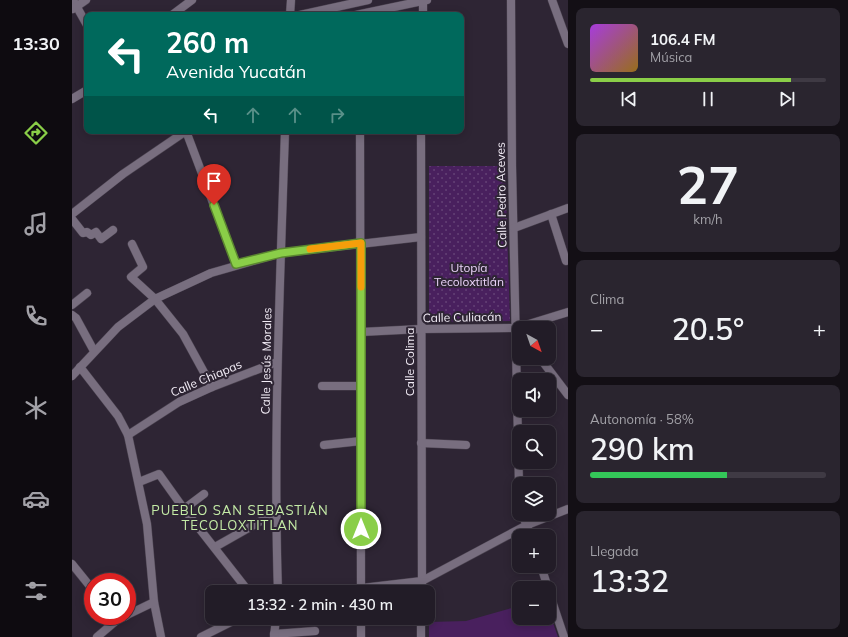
<!DOCTYPE html>
<html lang="es">
<head>
<meta charset="utf-8">
<style>
	body { margin:0; font-family:Mulish,sans-serif; background:#2a252f; color:#f1f3f6; height:100vh; display:flex; flex-direction:column; font-size:15px; white-space:nowrap }
	* { box-sizing:border-box; margin:0 }
	p { font-size:13px; color:#a2a1a7 }
	.icon { flex:none; width:22px; height:22px; fill:none; stroke:currentColor; stroke-width:2; stroke-linecap:round; stroke-linejoin:round }
	.map { position:relative; flex:1; overflow:hidden }
	.details { display:flex; flex-direction:column; gap:8px; padding:8px; background:#130f15; width:280px }
	.details>* { flex:none }
	.top-card { position:absolute; left:12px; top:12px; width:380px; height:122px; border-radius:8px; box-shadow:0 2px 10px #0003,0 0 0 1px #3f3a44; background:#00695c; color:#fff; overflow:hidden }
	.needle { width:26px; rotate:140deg }
	.controls { position:absolute; left:440px; top:321px; display:grid; gap:8px }
	.controls a { display:grid; place-items:center; width:44px; height:44px; border-radius:8px; background:#221c27; box-shadow:0 2px 10px #0003,0 0 0 1px #3f3a44; font-size:20px }
	.speed { position:absolute; left:12px; top:573px; display:flex; gap:8px; font-size:20px; font-weight:700; text-align:center }
	.speed>* { display:grid; place-content:center; width:52px; height:52px; border-radius:50%; background:#221c27; box-shadow:0 2px 10px #0003,0 0 0 1px #3f3a44; line-height:1 }
	.speed .limit { border:6px solid #d22; background:#fff; color:#111 }
	.pin { position:absolute; display:grid; place-items:center; width:34px; height:34px; color:#fff; margin:-41px -17px; border-radius:50% 50% 50% 0; rotate:-45deg; box-shadow:0 0 4px #0007 }
	.pin .icon { rotate:45deg }
	.me { position:absolute; width:44px; margin:-22px; rotate:0deg; stroke-linejoin:round; filter:drop-shadow(0 0 3px #0008) }
	.turn { display:flex; align-items:center; gap:14px; height:84px; padding:0 16px; font-size:18px }
	.turn .icon { width:52px; height:52px; stroke-width:2.5 }
	.turn b { display:block; font-size:28px; line-height:34px }
	.lanes { display:flex; align-items:center; height:38px; padding:0 16px; background:#0003; justify-content:center; gap:20px; direction:ltr }
	.lanes .off { opacity:.35 }
	.big { font-size:30px; font-weight:600; line-height:1.1 }
	.details .card { flex:1; display:flex; flex-direction:column; justify-content:center; gap:6px; min-width:0; padding:0 14px; border-radius:8px; background:#2a252f }
	.details .dial { align-items:center; gap:0 }
	.dial b { font-size:52px; line-height:1 }
	.song { display:flex; align-items:center; gap:12px }
	.cover { width:48px; height:48px; border-radius:6px; background:linear-gradient(135deg,hsl(280 70% 55%),hsl(40 70% 35%)) }
	.played { height:4px; border-radius:2px; background:linear-gradient(90deg,#8ace48 85%,#3f3a44 85%) }
	.keys { display:flex; justify-content:space-around; direction:ltr }
	.heat { display:flex; justify-content:space-between; align-items:center; font-size:22px; direction:ltr }
	.charge { height:6px; border-radius:3px; background:linear-gradient(90deg,#34c759 58%,#3f3a44 0) }
	.trip { position:absolute; left:133px; top:585px; width:230px; height:40px; border-radius:8px; background:#221c27; box-shadow:0 2px 10px #0003,0 0 0 1px #3f3a44; font-weight:600; line-height:40px; text-align:center }
	main { display:flex; flex:1; min-height:0 }
	.tab-bar { display:flex; flex-direction:column; width:72px; justify-content:space-around; align-items:center; background:#0e0b10; color:#a2a1a7 }
	.tab-bar .icon { width:28px; height:28px }
	.tab-bar .on { color:#8ace48 }
	.tab-bar b { font-size:18px; color:#f1f3f6 }
	.map>svg:first-child { display:block }
</style>
</head>
<body>
<main>
<nav class="tab-bar">
<b>13:30</b>
<svg class="icon on" aria-label="directions" viewBox="0 0 24 24"><path d="M12 3l9 9-9 9-9-9zM9 14v-3h6M13 9l2 2-2 2"/></svg>
<svg class="icon" aria-label="music" viewBox="0 0 24 24"><path d="M9 18V5l10-2v13"/><circle cx="6" cy="18" r="3"/><circle cx="16" cy="16" r="3"/></svg>
<svg class="icon" aria-label="phone" viewBox="0 0 24 24"><path d="M5 4h4l2 5-3 2q2 4 5 5l2-3 5 2v4C11 20 4 13 5 4z"/></svg>
<svg class="icon" aria-label="climate" viewBox="0 0 24 24"><path d="M12 3v18M4 7l16 10M4 17L20 7"/></svg>
<svg class="icon" aria-label="car" viewBox="0 0 24 24"><path d="M5 17H2v-5l4-1 3-4h7l3 4 3 1v5h-3M9 17h6M6 11h13"/><circle cx="7" cy="17" r="2"/><circle cx="17" cy="17" r="2"/></svg>
<svg class="icon" aria-label="filters" viewBox="0 0 24 24"><path d="M4 7h16M4 17h16"/><circle cx="9" cy="7" r="2"/><circle cx="15" cy="17" r="2"/></svg>
</nav>
<div class="map">
<svg width="496" height="637" viewBox="0 0 496 637">
	<defs>
		<pattern id="green-dots" width="8" height="8" patternUnits="userSpaceOnUse"><rect width="8" height="8" fill="#49205e"/><path d="M2 2h.1M6 6h.1" fill="none" stroke="#644176" stroke-width="1.8" stroke-linecap="round"/></pattern>
	</defs>
	<rect width="100%" height="100%" fill="#2e2534"/>
	<path fill="url(#green-dots)" d="M357 166H433L438 321 357 322Z"/>
	<path fill="#49205e" d="M447 606V618H477V612L486 637H357V622L394 621Z"/>
	<g fill="none" stroke-linecap="round" stroke-linejoin="round">
		<defs>
			<g id="minor">
				<path d="M1 0 15 25"/>
				<path d="M439 0 440 166 447 485"/>
				<path d="M480 0 496 44"/>
				<path d="M1 9 14 0"/>
				<path d="M100 15 120 0"/>
				<path d="M218 15 219 0"/>
				<path d="M228 15 296 0"/>
				<path d="M284 15 355 0"/>
				<path d="M351 15V1"/>
				<path d="M0 99 15 90"/>
				<path d="M114 131 164 264"/>
				<path d="M288 131 289 592"/>
				<path d="M349 131 350 592"/>
				<path d="M0 214 51 174 114 131"/>
				<path d="M479 214 494 261"/>
				<path d="M0 219 11 233 15 232 19 235 24 232 29 239 41 230"/>
				<path d="M442 228 496 208"/>
				<path d="M60 244 71 267 59 277 83 299 111 334 140 387"/>
				<path d="M0 305 15 293"/>
				<path d="M0 315 4 318 22 351"/>
				<path d="M289 332 349 329 444 328 496 312"/>
				<path d="M468 358 496 395"/>
				<path d="M8 367 46 416 56 435 75 524 82 602 89 637"/>
				<path d="M0 376 46 327 83 299 139 273 209 253 349 237"/>
				<path d="M250 386H289"/>
				<path d="M56 435 107 402 140 387 205 362"/>
				<path d="M349 443 394 445"/>
				<path d="M252 445 289 441"/>
				<path d="M67 482 87 474 112 509 177 592"/>
				<path d="M112 509 132 494"/>
				<path d="M450 514 459 536"/>
				<path d="M143 547 203 513"/>
				<path d="M0 564 21 590"/>
				<path d="M469 566 476 588"/>
				<path d="M206 592C201 438 208 285 213 131"/>
				<path d="M256 592 350 581 455 525 496 509"/>
				<path d="M477 592 492 637"/>
				<path d="M55 615 82 602"/>
				<path d="M202 634 243 631"/>
				<path d="M25 637 45 620 54 616"/>
				<path d="M129 637 167 618"/>
				<path d="M202 637 204 618"/>
				<path d="M289 637V618"/>
				<path d="M349 637V618"/>
			</g>
		</defs>
		<use href="#minor" stroke="#4c4451" stroke-width="9"/>
		<use href="#minor" stroke="#786e7f" stroke-width="8"/>
	</g>
	<g fill="none" stroke-linecap="round" stroke-linejoin="round">
		<defs>
			<path id="route" d="M142 205 164 264 209 253 289 243V529"/>
		</defs>
		<use href="#route" stroke="#5a862f" stroke-width="10"/>
		<use href="#route" stroke="#8ace48" stroke-width="7"/>
		<path stroke="#f59e0b" stroke-width="7" d="M238 249 289 243V287"/>
	</g>
	<g text-anchor="middle" dominant-baseline="central" stroke-width="4" stroke-linejoin="round" paint-order="stroke">
		<g font-size="12" fill="#f3edf7" stroke="#2e2534">
			<text transform="translate(429 195) rotate(-91)">Calle Pedro Aceves</text>
			<text transform="translate(390 317) rotate(-1)">Calle Culiacán</text>
			<text transform="translate(194 361) rotate(-89)">Calle Jesús Morales</text>
			<text transform="translate(337 362) rotate(-90)">Calle Colima</text>
			<text transform="translate(134 378) rotate(-23)">Calle Chiapas</text>
		</g>
		<g font-size="12" fill="#e8d1f7" stroke="#2e2534">
			<text x="397" y="267">Utopía<tspan x="397" dy="14">Tecoloxtitlán</tspan></text>
		</g>
		<g font-size="13" letter-spacing="1" fill="#c4eba6" stroke="#2e2534">
			<text x="168" y="510">PUEBLO SAN SEBASTIÁN<tspan x="168" dy="15">TECOLOXTITLAN</tspan></text>
		</g>
	</g>
</svg>
<div class="controls">
<a><svg class="needle" viewBox="-14 -14 28 28"><path d="M0-13l5 13h-10z" fill="#e53935"/><path d="M0 13l5-13h-10z" fill="#a2a1a7"/></svg></a>
<a><svg class="icon" aria-label="sound" viewBox="0 0 24 24"><path d="M4 9h4l5-4v14l-5-4H4zM17 9q2 3 0 6"/></svg></a>
<a><svg class="icon" aria-label="search" viewBox="0 0 24 24"><circle cx="10" cy="10" r="6"/><path d="M15 15l6 6"/></svg></a>
<a><svg class="icon" aria-label="layers" viewBox="0 0 24 24"><path d="M12 4l9 5-9 5-9-5zM3 14l9 5 9-5"/></svg></a>
<a>+</a>
<a>−</a>
</div>
<div class="speed"><div class="limit">30</div></div>
<div class="pin" style="left:142px;top:205px;background:#d93025"><svg class="icon" aria-label="arrive" viewBox="0 0 24 24"><path d="M6 21V4h12l-3 4 3 4H6"/></svg></div>
<svg class="me" style="left:289px;top:529px" viewBox="-20 -20 40 40"><circle r="17" fill="#8ace48" stroke="#fff" stroke-width="3"/><path d="M0-11L8 9 0 5-8 9z" fill="#fff"/></svg>
<div class="trip">13:32 · 2 min · 430 m</div>
<div class="top-card">
<div class="turn"><svg class="icon" aria-label="left" viewBox="0 0 24 24"><path d="M17 20v-9H6M10 6l-5 5 5 5"/></svg><div><b>260 m</b>Avenida Yucatán</div></div>
<div class="lanes"><svg class="icon" aria-label="left" viewBox="0 0 24 24"><path d="M17 20v-9H6M10 6l-5 5 5 5"/></svg><svg class="icon off" aria-label="ahead" viewBox="0 0 24 24"><path d="M12 20V5M6 11l6-6 6 6"/></svg><svg class="icon off" aria-label="ahead" viewBox="0 0 24 24"><path d="M12 20V5M6 11l6-6 6 6"/></svg><svg class="icon off" aria-label="right" viewBox="0 0 24 24"><path d="M7 20v-9h11M14 6l5 5-5 5"/></svg></div>
</div>
</div>
<section class="details">
<div class="card">
<div class="song"><i class="cover"></i><div><b>106.4 FM</b><p>Música</p></div></div>
<div class="played"></div>
<div class="keys"><svg class="icon" aria-label="previous" viewBox="0 0 24 24"><path d="M18 5L8 12l10 7zM5 5v14"/></svg><svg class="icon" aria-label="pause" viewBox="0 0 24 24"><path d="M8 5v14M16 5v14"/></svg><svg class="icon" aria-label="next" viewBox="0 0 24 24"><path d="M6 5l10 7-10 7zM19 5v14"/></svg></div>
</div>
<div class="card dial"><b>27</b><p>km/h</p></div>
<div class="card"><p>Clima</p>
<div class="heat"><a>−</a><b class="big">20.5°</b><a>+</a></div>
</div>
<div class="card"><p>Autonomía · 58%</p><b class="big">290 km</b><div class="charge"></div></div>
<div class="card"><p>Llegada</p><b class="big">13:32</b></div>
</section>
</main>
</body>
</html>
